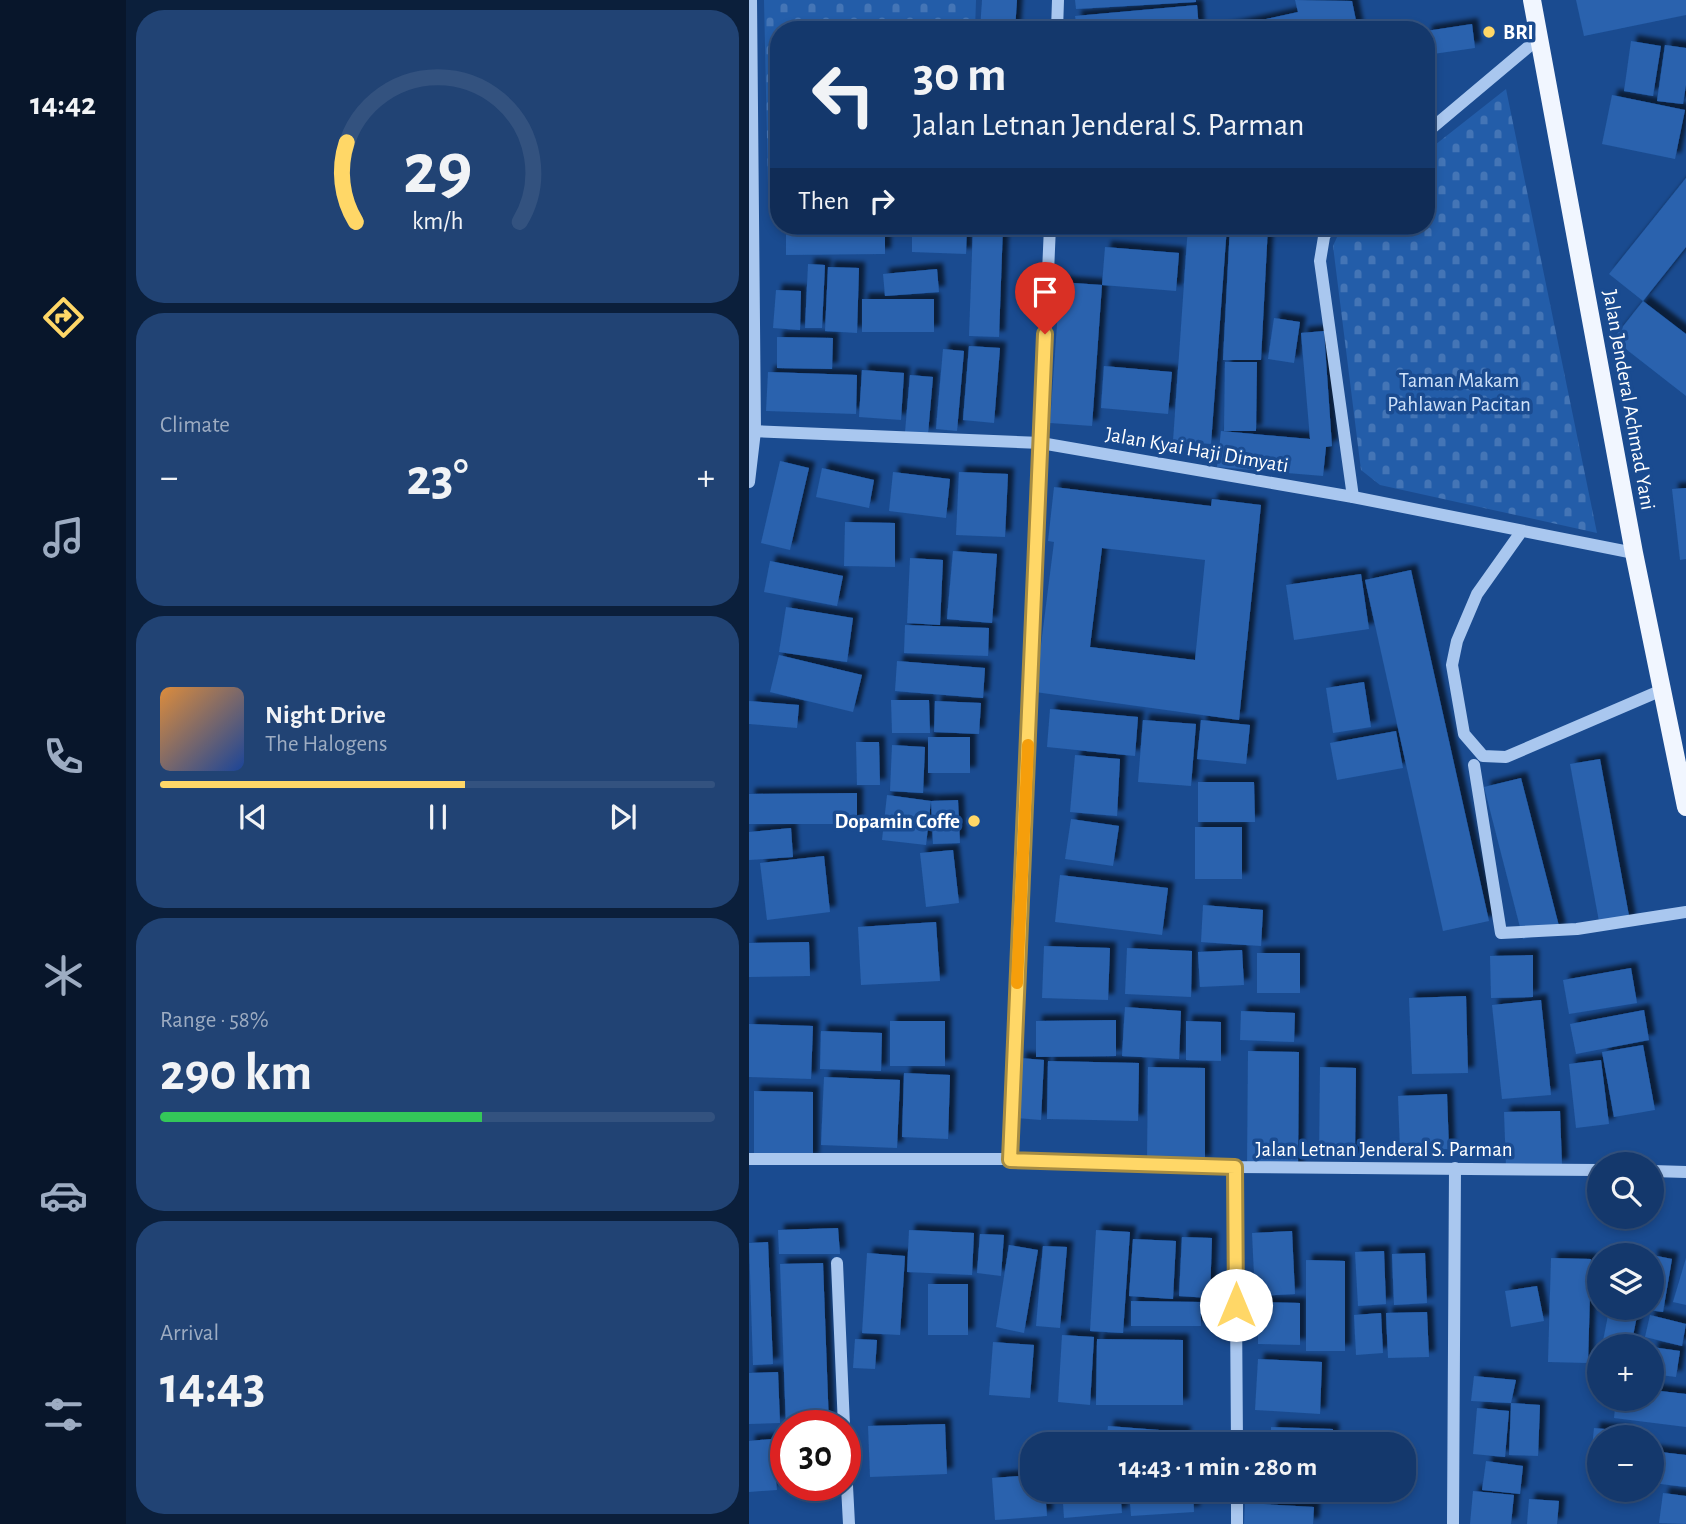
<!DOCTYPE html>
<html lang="en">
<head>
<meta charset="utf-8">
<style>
	body { margin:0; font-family:"Alegreya Sans",sans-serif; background:#214374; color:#f1f3f6; height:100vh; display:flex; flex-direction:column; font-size:26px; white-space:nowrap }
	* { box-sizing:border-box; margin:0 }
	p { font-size:23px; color:#9dacc2 }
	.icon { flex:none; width:38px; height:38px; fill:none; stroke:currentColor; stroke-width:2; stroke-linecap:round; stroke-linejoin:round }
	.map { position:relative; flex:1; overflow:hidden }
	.side { display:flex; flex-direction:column; gap:10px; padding:10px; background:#0b1f3b; width:623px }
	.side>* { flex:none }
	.banner { position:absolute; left:21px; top:21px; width:665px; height:214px; border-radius:28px; box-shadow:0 4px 10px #0003,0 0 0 2px #33527f; background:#14386c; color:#f1f3f6; overflow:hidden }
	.controls { position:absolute; left:838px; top:1152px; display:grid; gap:14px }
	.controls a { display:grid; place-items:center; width:77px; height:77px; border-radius:50%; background:#14386c; box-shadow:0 4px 10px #0003,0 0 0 2px #33527f; font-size:35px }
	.speed { position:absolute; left:21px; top:1410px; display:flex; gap:14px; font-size:35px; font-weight:700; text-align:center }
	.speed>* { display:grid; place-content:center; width:91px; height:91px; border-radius:50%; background:#14386c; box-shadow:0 4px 10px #0003,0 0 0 2px #33527f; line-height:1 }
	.speed .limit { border:10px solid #d22; background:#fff; color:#111 }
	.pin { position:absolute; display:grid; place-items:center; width:60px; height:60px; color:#fff; margin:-72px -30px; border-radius:50% 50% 50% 0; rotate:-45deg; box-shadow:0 0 7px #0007 }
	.pin .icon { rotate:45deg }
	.me { position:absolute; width:77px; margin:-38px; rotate:0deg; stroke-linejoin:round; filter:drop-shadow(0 0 5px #0008) }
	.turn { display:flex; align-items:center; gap:24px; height:147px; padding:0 28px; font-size:32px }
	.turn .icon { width:91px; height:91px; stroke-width:2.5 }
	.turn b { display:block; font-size:49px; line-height:60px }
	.then { display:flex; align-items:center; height:66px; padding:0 28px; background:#0003; gap:14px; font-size:26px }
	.big { font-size:52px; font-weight:600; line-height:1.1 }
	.side .card { flex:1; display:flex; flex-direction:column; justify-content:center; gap:10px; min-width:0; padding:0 24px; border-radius:28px; background:#214374 }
	.side .dial { align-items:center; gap:0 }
	.dial svg { height:182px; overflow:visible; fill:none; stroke:#33527f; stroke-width:7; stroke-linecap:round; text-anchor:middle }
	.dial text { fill:#f1f3f6; stroke:none }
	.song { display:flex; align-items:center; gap:21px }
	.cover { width:84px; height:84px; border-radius:10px; background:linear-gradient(135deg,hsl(30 70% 55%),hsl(220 70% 35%)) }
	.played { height:7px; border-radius:4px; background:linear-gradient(90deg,#ffd767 55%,#33527f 55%) }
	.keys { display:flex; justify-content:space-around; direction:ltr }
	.heat { display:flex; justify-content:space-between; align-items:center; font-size:38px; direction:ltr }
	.charge { height:10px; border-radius:5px; background:linear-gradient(90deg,#34c759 58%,#33527f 0) }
	.trip { position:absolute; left:271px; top:1432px; width:396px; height:70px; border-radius:28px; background:#14386c; box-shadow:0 4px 10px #0003,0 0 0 2px #33527f; font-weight:600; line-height:70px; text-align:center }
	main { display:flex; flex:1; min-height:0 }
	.dock { display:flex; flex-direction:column; width:126px; justify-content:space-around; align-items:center; background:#08162b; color:#9dacc2 }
	.dock .icon { width:49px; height:49px }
	.dock .active { color:#ffd767 }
	.dock b { font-size:32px; color:#f1f3f6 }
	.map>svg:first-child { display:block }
</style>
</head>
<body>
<main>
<nav class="dock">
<b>14:42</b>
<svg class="icon active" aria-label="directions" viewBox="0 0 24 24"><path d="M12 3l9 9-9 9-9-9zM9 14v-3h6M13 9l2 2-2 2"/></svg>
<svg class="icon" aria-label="music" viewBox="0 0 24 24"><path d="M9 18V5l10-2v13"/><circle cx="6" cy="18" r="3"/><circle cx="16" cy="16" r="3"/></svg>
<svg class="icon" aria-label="phone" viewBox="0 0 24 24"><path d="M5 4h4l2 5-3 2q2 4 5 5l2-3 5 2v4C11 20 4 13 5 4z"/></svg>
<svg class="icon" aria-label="climate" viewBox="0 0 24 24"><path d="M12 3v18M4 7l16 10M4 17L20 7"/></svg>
<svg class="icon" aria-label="car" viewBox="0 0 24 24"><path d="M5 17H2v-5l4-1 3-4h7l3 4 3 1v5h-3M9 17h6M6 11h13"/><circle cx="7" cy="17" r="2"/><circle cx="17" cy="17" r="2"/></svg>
<svg class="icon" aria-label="filters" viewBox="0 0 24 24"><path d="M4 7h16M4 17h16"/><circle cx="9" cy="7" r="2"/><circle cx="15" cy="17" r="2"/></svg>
</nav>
<section class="side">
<div class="card dial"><svg viewBox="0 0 100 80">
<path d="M14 69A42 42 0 1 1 86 69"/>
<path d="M14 69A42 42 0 0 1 10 34" stroke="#ffd767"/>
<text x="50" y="56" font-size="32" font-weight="700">29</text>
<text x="50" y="72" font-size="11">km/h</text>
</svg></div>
<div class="card"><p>Climate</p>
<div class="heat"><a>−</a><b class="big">23°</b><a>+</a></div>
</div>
<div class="card">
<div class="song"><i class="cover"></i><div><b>Night Drive</b><p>The Halogens</p></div></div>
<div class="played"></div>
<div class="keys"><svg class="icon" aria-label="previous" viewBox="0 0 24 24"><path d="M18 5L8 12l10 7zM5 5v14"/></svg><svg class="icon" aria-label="pause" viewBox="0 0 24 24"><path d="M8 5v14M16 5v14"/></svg><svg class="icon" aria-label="next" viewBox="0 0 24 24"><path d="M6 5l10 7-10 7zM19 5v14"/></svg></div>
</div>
<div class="card"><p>Range · 58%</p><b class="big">290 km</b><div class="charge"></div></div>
<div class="card"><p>Arrival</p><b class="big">14:43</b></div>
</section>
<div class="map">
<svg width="937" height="1524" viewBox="0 0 937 1524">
	<defs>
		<pattern id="cemetery-stones" width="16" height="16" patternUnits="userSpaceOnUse" patternTransform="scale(1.75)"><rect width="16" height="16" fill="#235da9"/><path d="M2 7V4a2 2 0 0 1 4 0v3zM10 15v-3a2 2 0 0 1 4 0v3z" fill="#4475b6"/></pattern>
		<filter id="shadow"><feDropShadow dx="6" dy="-6" stdDeviation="2" flood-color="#0009"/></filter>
	</defs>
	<rect width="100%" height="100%" fill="#1a4b90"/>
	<g fill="url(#cemetery-stones)">
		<path d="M15 0H227L226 30H30V185H19Z"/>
		<path d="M757 89 848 533 631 485 612 470 584 246 593 226H677V152Z"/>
	</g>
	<g fill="#2962ae" fill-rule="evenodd" filter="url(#shadow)">
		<path d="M233 0H268L266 30H231Z"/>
		<path d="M326 0H447V2L327 9Z"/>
		<path d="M546 0 603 1 609 30H466L549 12Z"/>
		<path d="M827 0H937V15L835 36Z"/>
		<path d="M448 5 450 30H328L326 16Z"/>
		<path d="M723 24 726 48 677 55V31Z"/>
		<path d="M882 41 912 46 904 96 875 91Z"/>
		<path d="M916 45 937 48V85L934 104 908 101Z"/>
		<path d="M863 95 936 110 926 159 853 144Z"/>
		<path d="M937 178V247L894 301 860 274Z"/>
		<path d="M37 226H136V254L37 255Z"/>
		<path d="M163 226H218L217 254 163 252Z"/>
		<path d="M224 226H254L250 337 220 336Z"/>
		<path d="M439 226H478L462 444 424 441Z"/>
		<path d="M481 226H519L512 360H474Z"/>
		<path d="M356 247 430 253 427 291 353 285Z"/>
		<path d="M59 264 76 265 73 328H56Z"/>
		<path d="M79 267 110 268 108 333 76 331Z"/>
		<path d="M188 269 190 292 136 296 134 274Z"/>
		<path d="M311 282 353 285 343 426 301 423Z"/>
		<path d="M27 290 52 291 51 330 24 328Z"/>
		<rect x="113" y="299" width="72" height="33"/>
		<path d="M894 301 937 334V396L864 339Z"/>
		<path d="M525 318 551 322 545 363 519 359Z"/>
		<path d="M575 331 583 446 577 447 574 476 468 467 472 431 561 439 552 333Z"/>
		<path d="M28 337 84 338 83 369 28 368Z"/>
		<path d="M220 346 251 348 245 423 214 420Z"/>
		<path d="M194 349 215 351 208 431 187 429Z"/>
		<path d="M476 362H508L507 431H475Z"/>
		<path d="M355 366 423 372 419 414 352 408Z"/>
		<path d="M113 370 155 373 152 420 110 417Z"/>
		<path d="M19 372 108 375 107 414 17 411Z"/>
		<path d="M161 375 184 377 179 434 156 432Z"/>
		<path d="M31 461 60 468 41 550 12 543Z"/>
		<path d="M73 468 125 480 120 508 67 497Z"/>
		<path d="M144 472 201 479 197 518 140 511Z"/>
		<path d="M210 472 259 474 256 537 207 535Z"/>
		<path d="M305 487 462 506 463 499 512 505 490 720 286 692 305 542 299 541ZM353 548 456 560 446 660 341 647Z"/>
		<path d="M937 488V559L931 560 923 489Z"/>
		<path d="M96 522 146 523V567L95 566Z"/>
		<path d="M204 551 248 554 243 623 198 619Z"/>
		<path d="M161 558 194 560 191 625 158 623Z"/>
		<path d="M21 561 94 576 88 606 15 592Z"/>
		<path d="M662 570 740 921 694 931 616 580Z"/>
		<path d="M612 574 620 629 545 640 537 585Z"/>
		<path d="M37 607 104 618 98 662 30 652Z"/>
		<path d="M156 625 240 628 239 656 155 653Z"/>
		<path d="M30 655 113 675 104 712 21 692Z"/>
		<path d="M148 661 236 668 234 698 146 691Z"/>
		<path d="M615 682 622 727 584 733 577 688Z"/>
		<path d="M142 700H180L181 733H143Z"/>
		<path d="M0 701 50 705 48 728 0 724Z"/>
		<path d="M186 701 232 703 230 734 185 732Z"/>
		<path d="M301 709 389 717 386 756 298 747Z"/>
		<path d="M394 720 447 724 442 786 389 782Z"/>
		<path d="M452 720 501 725 497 764 448 759Z"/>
		<path d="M647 731 654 768 588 780 581 743Z"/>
		<rect x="179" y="737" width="42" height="36"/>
		<path d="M107 742H130L131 785H108Z"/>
		<path d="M143 745 176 747 174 793 141 791Z"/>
		<path d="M326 755 371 759 368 816 321 812Z"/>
		<path d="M851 759 881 921 851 927 821 764Z"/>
		<path d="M772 778 811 930 774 939 735 787Z"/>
		<path d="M449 782H505L506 822H449Z"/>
		<path d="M108 793V824H0V794Z"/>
		<path d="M138 795 182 801 209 800 211 843 184 844 182 801 177 845 133 840Z"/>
		<path d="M322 819 370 826 364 866 316 859Z"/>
		<rect x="446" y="827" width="47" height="52"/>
		<path d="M42 828 44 857 0 860V832Z"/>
		<path d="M204 850 210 903 177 907 171 853Z"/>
		<path d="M75 856 81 912 18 920 11 863Z"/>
		<path d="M311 875 419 888 413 935 306 922Z"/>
		<path d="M454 905 514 910 512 946 452 942Z"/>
		<path d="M187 922 191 981 112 985 109 927Z"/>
		<path d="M60 942 61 976 0 977V943Z"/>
		<path d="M295 946 361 948 359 1000 293 998Z"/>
		<path d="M378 948 443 951 442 997 376 994Z"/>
		<path d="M493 950 495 985 451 987 449 952Z"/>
		<rect x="508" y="953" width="43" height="40"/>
		<path d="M784 955V997L742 998 741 956Z"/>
		<path d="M882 968 888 1003 820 1014 814 980Z"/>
		<path d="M717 996 719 1073 663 1074 660 998Z"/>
		<path d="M792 1000 802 1095 753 1099 743 1005Z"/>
		<path d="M376 1007 432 1011 430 1059 373 1056Z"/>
		<path d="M895 1010 900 1040 827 1054 821 1024Z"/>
		<path d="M492 1011 546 1013 545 1042 491 1040Z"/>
		<path d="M367 1020V1056L287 1057V1021Z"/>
		<rect x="141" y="1021" width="55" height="45"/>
		<path d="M437 1021 472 1022V1061L437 1060Z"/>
		<path d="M0 1024 64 1026 62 1079 0 1077Z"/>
		<path d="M72 1031 133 1033 132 1071 71 1069Z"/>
		<path d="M894 1045 906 1110 865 1117 853 1052Z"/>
		<path d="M499 1051 550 1052 549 1168H498Z"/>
		<path d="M271 1058 295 1060 292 1120 267 1118Z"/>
		<path d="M852 1060 860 1124 827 1128 820 1064Z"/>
		<path d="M299 1061 390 1063 389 1121 298 1119Z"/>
		<path d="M399 1067 456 1068V1162L398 1161Z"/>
		<path d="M571 1067 607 1068 606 1158H570Z"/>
		<path d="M155 1073 201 1075 199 1139 153 1137Z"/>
		<path d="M75 1077 151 1080 148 1148 72 1145Z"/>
		<path d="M5 1091 64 1092V1160H5Z"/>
		<path d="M698 1094 700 1149 651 1150 649 1096Z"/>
		<path d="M811 1111 813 1165 757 1168 755 1112Z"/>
		<path d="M89 1228 91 1254H30L29 1230Z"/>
		<path d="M160 1230 225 1233 223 1275 158 1272Z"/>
		<path d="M347 1230 381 1232 374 1333 341 1331Z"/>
		<path d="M543 1231 546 1294 506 1296 503 1233Z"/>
		<path d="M231 1234 255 1235 252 1276 228 1273Z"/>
		<path d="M433 1237 463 1238 461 1298 430 1296Z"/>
		<path d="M384 1239 427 1241 424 1299 380 1296Z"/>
		<path d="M19 1242 24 1364 4 1365 0 1243Z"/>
		<path d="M260 1245 289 1250 275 1333 247 1327Z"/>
		<path d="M294 1246 318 1247 311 1328 287 1326Z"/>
		<path d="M635 1251 637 1304 609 1306 606 1252Z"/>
		<path d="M118 1253 156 1256 151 1335 113 1333Z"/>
		<path d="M676 1253 678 1303 645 1305 643 1254Z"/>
		<path d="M903 1255 923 1259 914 1312 893 1309 903 1307Z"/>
		<path d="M802 1258 842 1259 839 1363 799 1362Z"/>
		<path d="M937 1258V1305L924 1302Z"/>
		<path d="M557 1260 596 1261V1351H557Z"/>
		<path d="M74 1263 80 1426H37L31 1264Z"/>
		<rect x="179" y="1284" width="40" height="51"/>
		<path d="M788 1286 795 1321 762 1327 756 1291Z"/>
		<path d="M382 1301 452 1302V1326H382Z"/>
		<path d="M509 1302 551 1303V1345L509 1344Z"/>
		<path d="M860 1310 888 1316 882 1346H853Z"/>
		<path d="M678 1312 680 1357 639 1358 637 1313Z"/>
		<path d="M632 1313 634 1353 607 1355 605 1315Z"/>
		<path d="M901 1315 937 1324 933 1346 896 1337Z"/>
		<path d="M313 1335 345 1337 341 1405 309 1402Z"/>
		<path d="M106 1339 128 1340 126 1369 104 1368Z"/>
		<path d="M348 1339 434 1340V1405H347Z"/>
		<path d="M244 1342 285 1345 281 1398 240 1395Z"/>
		<path d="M903 1347 931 1351 927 1377 903 1374Z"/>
		<path d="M509 1359 573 1362 571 1414 506 1410Z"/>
		<path d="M29 1372 31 1423 0 1424V1373Z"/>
		<path d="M725 1376 767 1380 762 1403 722 1401Z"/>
		<path d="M903 1390 937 1394V1427L865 1418 867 1398H903Z"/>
		<path d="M762 1403 791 1405 789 1456 760 1455Z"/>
		<path d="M728 1408 760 1411 756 1457 724 1454Z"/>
		<path d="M196 1424 198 1474 121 1477 119 1426Z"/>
		<path d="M359 1426 436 1432 435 1444H357Z"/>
		<path d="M522 1427 584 1429V1444H522Z"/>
		<path d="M845 1428 877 1431V1437H850V1477L840 1476Z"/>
		<path d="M23 1439 28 1490 0 1492V1441Z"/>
		<path d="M903 1451 937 1455V1487L903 1483Z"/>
		<path d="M737 1461 774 1466 771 1494 733 1490Z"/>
		<path d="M284 1475V1489H296L298 1516 246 1520 243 1478Z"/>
		<path d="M313 1489H371L373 1513 315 1518Z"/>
		<path d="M380 1489H444L445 1512 382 1516Z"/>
		<path d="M724 1491 765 1495 762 1524H721Z"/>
		<path d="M914 1493 937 1496V1524L910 1523Z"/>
		<path d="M780 1499 810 1501 808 1524H778Z"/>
		<path d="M496 1503 565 1507 564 1524H495Z"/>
	</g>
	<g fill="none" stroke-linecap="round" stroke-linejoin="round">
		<g stroke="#a9c7ef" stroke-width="12">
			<path d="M308 30 309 0"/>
			<path d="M677 133 790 38"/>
			<path d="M580 226 575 237 571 261 604 497"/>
			<path d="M0 431 292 443 604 497 885 553"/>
			<path d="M0 482 6 431 2 0"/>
			<path d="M772 532 728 594 708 641 703 665 715 734 734 756 757 757 913 690"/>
			<path d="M725 765 752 933 828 929 937 912"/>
			<path d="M0 1159H261L486 1167 850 1170"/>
			<path d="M261 1159 301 226"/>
			<path d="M486 1167 488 1444"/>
			<path d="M903 1171 937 1172"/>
			<path d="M88 1263 95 1426"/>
			<path d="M96 1448 100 1524"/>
			<path d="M488 1489V1524"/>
			<path d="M704 1524 706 1168"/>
		</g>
		<path stroke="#f1f6ff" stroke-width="18" d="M783 0 885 553 937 807"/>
	</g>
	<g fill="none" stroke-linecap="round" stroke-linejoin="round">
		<defs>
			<path id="route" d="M296 334 261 1160 486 1167 487 1305"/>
		</defs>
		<use href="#route" stroke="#a68c43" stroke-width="18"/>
		<use href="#route" stroke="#ffd767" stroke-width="12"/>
		<path stroke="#f59e0b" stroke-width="12" d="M268 983 279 745"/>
	</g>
	<g fill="#ffd767" stroke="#1a4b90" stroke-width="2.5">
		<circle cx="740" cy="32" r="7"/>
		<circle cx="225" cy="821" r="7"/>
	</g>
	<g text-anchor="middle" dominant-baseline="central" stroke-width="7" stroke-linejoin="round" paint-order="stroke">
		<g font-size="21" font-weight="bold" fill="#fff" stroke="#1a4b90" text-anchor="start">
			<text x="754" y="32">BRI</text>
			<text x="211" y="821" text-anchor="end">Dopamin Coffe</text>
		</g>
		<g font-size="21" fill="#cfe2fa" stroke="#1a4b90">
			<text x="710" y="380">Taman Makam<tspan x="710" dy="24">Pahlawan Pacitan</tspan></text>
		</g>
		<g font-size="21" fill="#fff" stroke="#1a4b90">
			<text transform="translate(880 400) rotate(80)">Jalan Jenderal Achmad Yani</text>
			<text transform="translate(448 450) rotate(10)">Jalan Kyai Haji Dimyati</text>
			<text x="635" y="1149">Jalan Letnan Jenderal S. Parman</text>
		</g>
	</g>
</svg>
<div class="controls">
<a><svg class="icon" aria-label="search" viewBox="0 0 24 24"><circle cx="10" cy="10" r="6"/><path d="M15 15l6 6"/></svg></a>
<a><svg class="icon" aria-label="layers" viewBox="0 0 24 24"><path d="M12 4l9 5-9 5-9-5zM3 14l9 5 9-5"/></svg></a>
<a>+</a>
<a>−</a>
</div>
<div class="speed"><div class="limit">30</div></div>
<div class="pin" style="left:296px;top:334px;background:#d93025"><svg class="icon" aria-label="arrive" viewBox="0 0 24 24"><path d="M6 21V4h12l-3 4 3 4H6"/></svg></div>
<svg class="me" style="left:487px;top:1305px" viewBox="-20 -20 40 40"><circle r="19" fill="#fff"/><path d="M0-13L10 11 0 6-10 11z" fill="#ffd767"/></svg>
<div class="trip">14:43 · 1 min · 280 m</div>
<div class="banner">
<div class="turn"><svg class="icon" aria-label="left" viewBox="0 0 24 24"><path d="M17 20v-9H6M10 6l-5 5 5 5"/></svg><div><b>30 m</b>Jalan Letnan Jenderal S. Parman</div></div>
<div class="then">Then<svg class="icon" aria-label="right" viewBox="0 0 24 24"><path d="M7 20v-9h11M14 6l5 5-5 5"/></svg></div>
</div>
</div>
</main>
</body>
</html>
